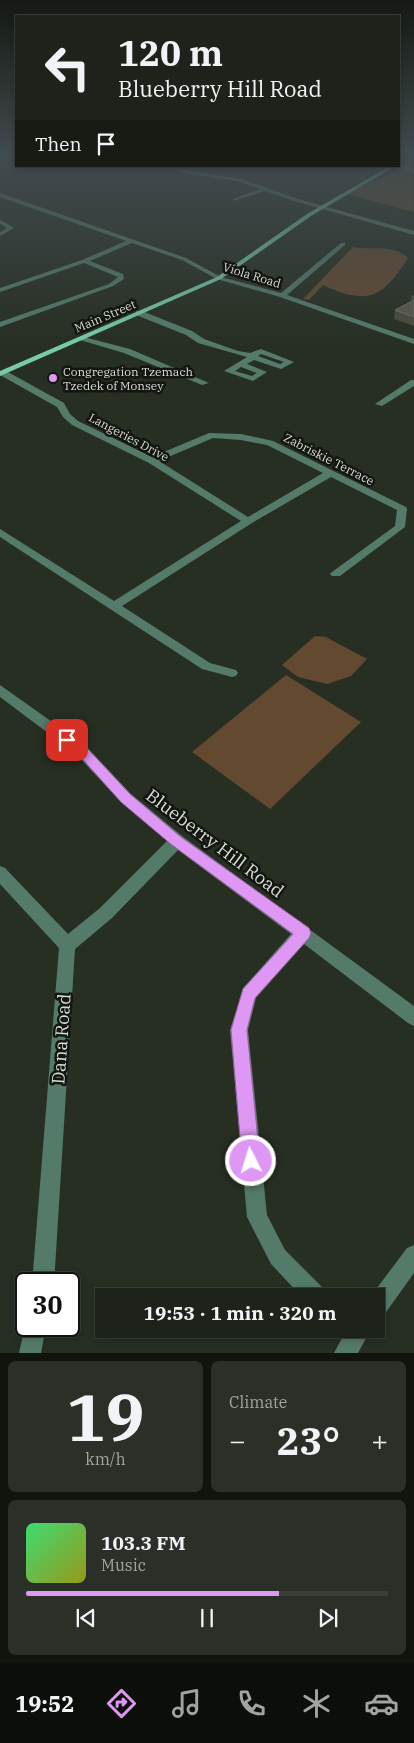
<!DOCTYPE html>
<html lang="en">
<head>
<meta charset="utf-8">
<style>
	body { margin:0; font-family:"IBM Plex Serif",serif; background:#2a2f27; color:#f1f3f6; height:100vh; display:flex; flex-direction:column; font-size:19px; white-space:nowrap }
	* { box-sizing:border-box; margin:0 }
	p { font-size:16px; color:#a0a4a2 }
	.icon { flex:none; width:28px; height:28px; fill:none; stroke:currentColor; stroke-width:2; stroke-linecap:round; stroke-linejoin:round }
	.map { position:relative; height:1353px; overflow:hidden }
	.details { display:flex; flex-direction:column; gap:8px; padding:8px; background:#10130e; flex:1 }
	.details>* { flex:none }
	.banner { position:absolute; left:15px; top:15px; width:385px; height:152px; border-radius:0px; box-shadow:0 2px 8px #0003,0 0 0 1px #3b3f39; background:#1d221a; color:#f1f3f6; overflow:hidden }
	.speed { position:absolute; left:15px; top:1272px; display:flex; gap:10px; font-size:25px; font-weight:700; text-align:center }
	.speed>* { display:grid; place-content:center; width:65px; height:65px; border-radius:50%; background:#1d221a; box-shadow:0 2px 8px #0003,0 0 0 1px #3b3f39; line-height:1 }
	.speed .limit { border:2px solid #111; border-radius:8px; background:#fff; color:#111 }
	.pin { position:absolute; display:grid; place-items:center; width:42px; height:42px; color:#fff; margin:-21px; border-radius:10px; box-shadow:0 2px 8px #0006 }
	.me { position:absolute; width:55px; margin:-28px; rotate:355deg; stroke-linejoin:round; filter:drop-shadow(0 0 4px #0008) }
	.turn { display:flex; align-items:center; gap:18px; height:105px; padding:0 20px; font-size:22px }
	.turn .icon { width:65px; height:65px; stroke-width:2.5 }
	.turn b { display:block; font-size:35px; line-height:42px }
	.then { display:flex; align-items:center; height:48px; padding:0 20px; background:#0003; gap:10px; font-size:19px }
	.big { font-size:38px; font-weight:700; line-height:1.1 }
	.details .card { flex:1; display:flex; flex-direction:column; justify-content:center; gap:8px; min-width:0; padding:0 18px; border-radius:8px; background:#2a2f27 }
	.details .dial { align-items:center; gap:0 }
	.dial b { font-size:65px; line-height:1 }
	.song { display:flex; align-items:center; gap:15px }
	.cover { width:60px; height:60px; border-radius:8px; background:linear-gradient(135deg,hsl(140 70% 55%),hsl(60 70% 35%)) }
	.played { height:5px; border-radius:2px; background:linear-gradient(90deg,#de98f3 70%,#3b3f39 70%) }
	.keys { display:flex; justify-content:space-around; direction:ltr }
	.heat { display:flex; justify-content:space-between; align-items:center; font-size:28px; direction:ltr }
	.details .tiles { flex:1; display:grid; gap:8px; grid-template-columns:1fr 1fr }
	.card:last-child { grid-column:span 2 }
	.trip { position:absolute; left:95px; top:1288px; width:290px; height:50px; border-radius:0px; background:#1d221a; box-shadow:0 2px 8px #0003,0 0 0 1px #3b3f39; font-weight:700; line-height:50px; text-align:center }
	.tab-bar { display:flex; height:80px; justify-content:space-around; align-items:center; background:#0c0e0a; color:#a0a4a2 }
	.tab-bar .icon { width:35px; height:35px }
	.tab-bar .current { color:#de98f3 }
	.tab-bar b { font-size:22px; color:#f1f3f6 }
	.map>svg:first-child { display:block }
</style>
</head>
<body>
<div class="map">
<svg width="414" height="1353" viewBox="0 0 414 1353">
	<rect width="100%" height="100%" fill="#272e22"/>
	<g fill="#644931">
		<path d="M413 156 414 212 346 194 402 168 413 158Z"/>
		<path d="M353 247C371 251 393 243 408 258 402 268 387 289 376 293 359 301 338 292 323 285L309 300 303 299Z"/>
		<path d="M315 636 326 637 367 659 351 676 327 684 298 677 282 665Z"/>
		<path d="M286 675 361 722 270 809 192 752Z"/>
	</g>
	<g fill="none" stroke-linecap="round" stroke-linejoin="round">
		<g fill="#547b6a" fill-rule="evenodd">
			<path d="M399 165 414 169V173L394 166Z"/>
			<path d="M179 169 241 179 298 199 414 231V235L294 201 265 191 233 201V199L260 189 238 181 177 172Z"/>
			<path d="M0 193 186 258 221 277 281 293 341 243H345V245L287 295 414 339V344L280 297 217 279 182 260 132 243 90 261 123 274 124 279 113 286 0 327V322L109 284 118 277 84 263 0 292V288L82 260 126 241 0 197Z"/>
			<path d="M0 220 13 227 14 228 0 236V232L7 228 0 224Z"/>
			<path d="M136 311H142L192 331 204 339 238 351 250 353 261 349 294 362 281 369 254 360 247 364 267 372 253 381 224 371 247 357 198 343 186 335 136 315ZM261 354 284 362 280 364 258 356ZM241 367 257 373 252 376 235 371Z"/>
			<path d="M80 336 130 349 209 383 202 385 124 353 80 340Z"/>
			<path d="M0 371H6L64 403 70 414 78 421 152 457 209 433 241 434 273 441 406 507 407 509 405 527 340 576H332L330 574 332 572 395 526 397 510 331 477 252 523 122 606 210 663 236 670 238 673 236 676 232 677 202 669 0 537V529L114 601 241 521 149 463 72 425 63 417 57 407 0 375ZM213 438 241 440 267 445 323 473 248 517 159 461Z"/>
			<path d="M411 380H414V386L382 406 375 404Z"/>
			<path d="M0 685 86 746 131 794 182 836 414 1006V1026L408 1023 304 944 256 998 248 1030 267 1215 285 1250 323 1288 326 1296H301L271 1264 247 1217 230 1030 243 988 291 934 178 850 112 918 75 949 54 1284H32L59 948 0 884V866L5 868 68 934 100 908 167 841 121 802 76 754 0 697Z"/>
			<path d="M414 1245V1273L384 1315 376 1318V1296H371L407 1248Z"/>
			<path d="M26 1321V1326H46L41 1353H19Z"/>
			<path d="M347 1329H371L358 1353H334Z"/>
		</g>
		<g fill="#77cba8" fill-rule="evenodd">
			<path d="M401 156H405L399 164Z"/>
			<path d="M390 166H396L311 216 221 279 0 376V371L217 277 307 214Z"/>
		</g>
	</g>
	<path fill="#4c4a3b" d="M414 295V326L394 319 395 310 411 302V297Z"/>
	<path fill="#5b5a4c" stroke="#6f6e61" d="M414 300V317L395 310Z"/>
	<linearGradient id="sky" x2="0" y2="1"><stop stop-color="#151913"/><stop offset="0.45" stop-color="#414c4f"/><stop offset="1" stop-color="#414c4f" stop-opacity="0"/></linearGradient>
	<rect width="414" height="345" fill="url(#sky)"/>
	<path fill="#de98f3" stroke="#90639e" d="M67 735 85 746 130 794 181 837 309 928 311 933 309 938 255 998 247 1030 260 1161 258 1167 251 1170 245 1167 242 1161 231 1030 243 989 293 934 172 845 121 802 77 753 61 740 63 736Z"/>
	<circle fill="#de98f3" stroke="#121510" stroke-width="2" cx="53" cy="378" r="5"/>
	<g text-anchor="middle" dominant-baseline="central" stroke-width="5" stroke-linejoin="round" paint-order="stroke">
		<g font-size="12" fill="#d7dcd4" stroke="#121510">
			<text transform="translate(252 275) rotate(17)">Viola Road</text>
			<text transform="translate(105 316) rotate(-23)">Main Street</text>
			<text transform="translate(129 437) rotate(28)">Langeries Drive</text>
			<text transform="translate(329 459) rotate(27)">Zabriskie Terrace</text>
		</g>
		<g font-size="12" fill="#d7dcd4" stroke="#121510" text-anchor="start">
			<text x="63" y="371">Congregation Tzemach<tspan x="63" dy="14">Tzedek of Monsey</tspan></text>
		</g>
		<g font-size="18" fill="#d7dcd4" stroke="#121510">
			<text transform="translate(215 843) rotate(37)">Blueberry Hill Road</text>
			<text transform="translate(61 1039) rotate(-86)">Dana Road</text>
		</g>
	</g>
</svg>
<div class="speed"><div class="limit">30</div></div>
<div class="pin" style="left:67px;top:740px;background:#d93025"><svg class="icon" aria-label="arrive" viewBox="0 0 24 24"><path d="M6 21V4h12l-3 4 3 4H6"/></svg></div>
<svg class="me" style="left:251px;top:1161px" viewBox="-20 -20 40 40"><circle r="17" fill="#de98f3" stroke="#fff" stroke-width="3"/><path d="M0-11L8 9 0 5-8 9z" fill="#fff"/></svg>
<div class="trip">19:53 · 1 min · 320 m</div>
<div class="banner">
<div class="turn"><svg class="icon" aria-label="left" viewBox="0 0 24 24"><path d="M17 20v-9H6M10 6l-5 5 5 5"/></svg><div><b>120 m</b>Blueberry Hill Road</div></div>
<div class="then">Then<svg class="icon" aria-label="arrive" viewBox="0 0 24 24"><path d="M6 21V4h12l-3 4 3 4H6"/></svg></div>
</div>
</div>
<section class="details">
<div class="tiles">
<div class="card dial"><b>19</b><p>km/h</p></div>
<div class="card"><p>Climate</p>
<div class="heat"><a>−</a><b class="big">23°</b><a>+</a></div>
</div>
<div class="card">
<div class="song"><i class="cover"></i><div><b>103.3 FM</b><p>Music</p></div></div>
<div class="played"></div>
<div class="keys"><svg class="icon" aria-label="previous" viewBox="0 0 24 24"><path d="M18 5L8 12l10 7zM5 5v14"/></svg><svg class="icon" aria-label="pause" viewBox="0 0 24 24"><path d="M8 5v14M16 5v14"/></svg><svg class="icon" aria-label="next" viewBox="0 0 24 24"><path d="M6 5l10 7-10 7zM19 5v14"/></svg></div>
</div>
</div>
</section>
<nav class="tab-bar">
<b>19:52</b>
<svg class="icon current" aria-label="directions" viewBox="0 0 24 24"><path d="M12 3l9 9-9 9-9-9zM9 14v-3h6M13 9l2 2-2 2"/></svg>
<svg class="icon" aria-label="music" viewBox="0 0 24 24"><path d="M9 18V5l10-2v13"/><circle cx="6" cy="18" r="3"/><circle cx="16" cy="16" r="3"/></svg>
<svg class="icon" aria-label="phone" viewBox="0 0 24 24"><path d="M5 4h4l2 5-3 2q2 4 5 5l2-3 5 2v4C11 20 4 13 5 4z"/></svg>
<svg class="icon" aria-label="climate" viewBox="0 0 24 24"><path d="M12 3v18M4 7l16 10M4 17L20 7"/></svg>
<svg class="icon" aria-label="car" viewBox="0 0 24 24"><path d="M5 17H2v-5l4-1 3-4h7l3 4 3 1v5h-3M9 17h6M6 11h13"/><circle cx="7" cy="17" r="2"/><circle cx="17" cy="17" r="2"/></svg>
</nav>
</body>
</html>
